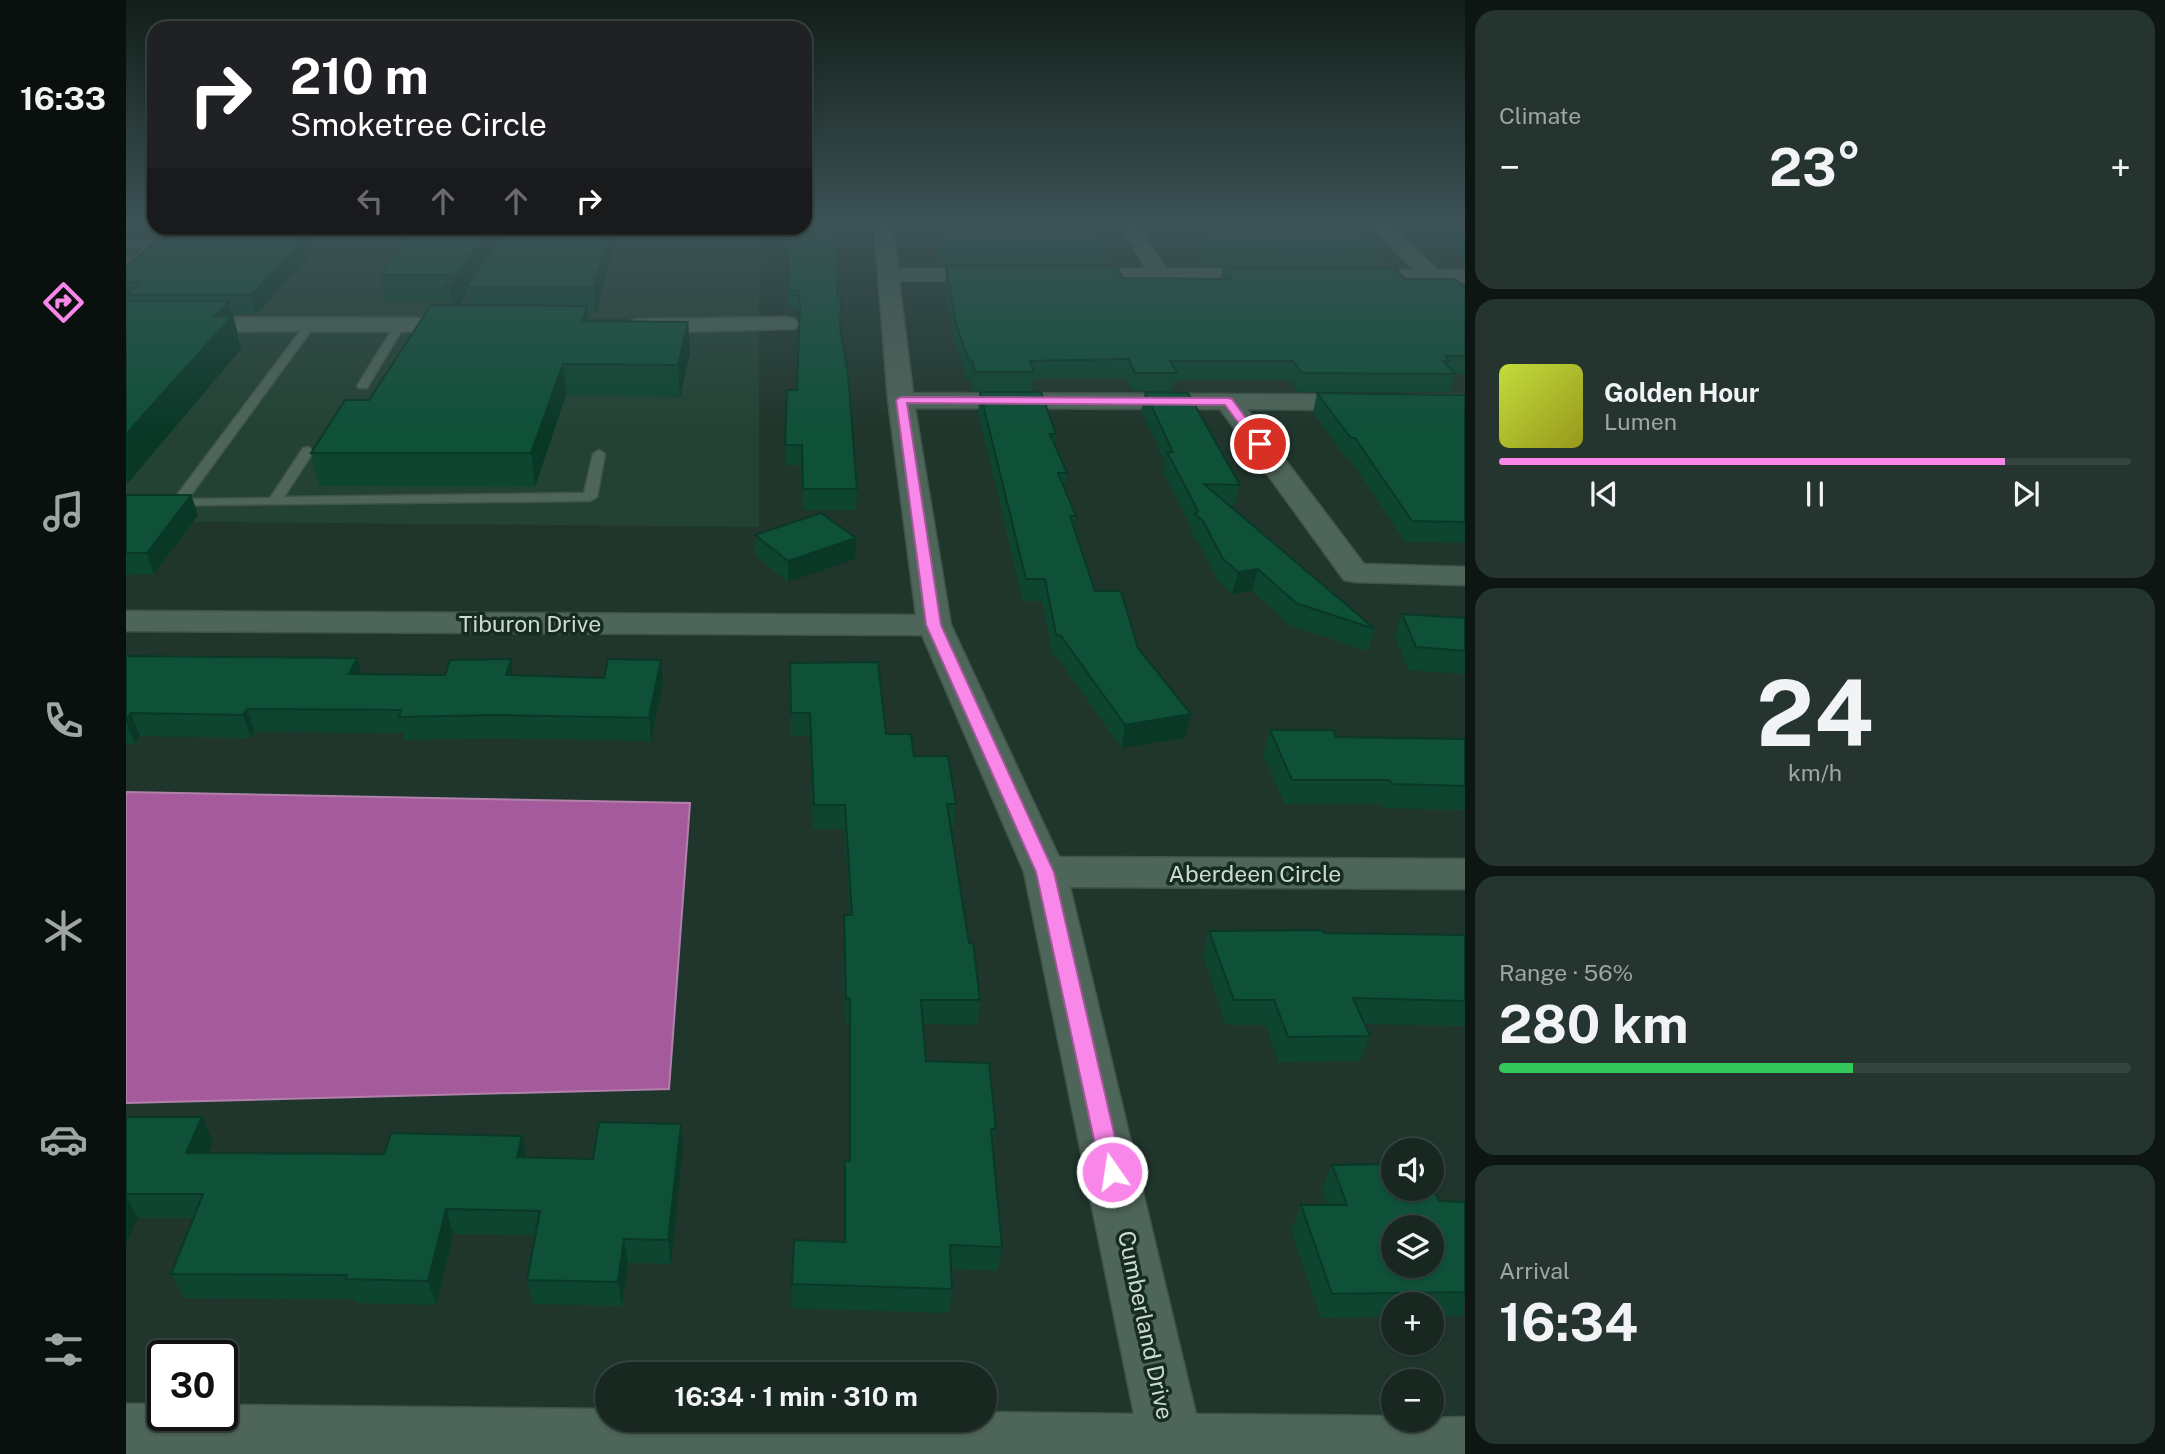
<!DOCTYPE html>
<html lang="en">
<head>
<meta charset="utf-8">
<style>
	body { margin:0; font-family:"Public Sans",sans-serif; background:#25342e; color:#f1f3f6; height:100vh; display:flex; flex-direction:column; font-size:26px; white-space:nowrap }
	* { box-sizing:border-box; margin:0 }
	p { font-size:23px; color:#9fa6a5 }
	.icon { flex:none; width:38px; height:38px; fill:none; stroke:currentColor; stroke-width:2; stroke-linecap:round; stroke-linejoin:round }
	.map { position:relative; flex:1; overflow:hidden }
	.sheet { display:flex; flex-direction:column; gap:10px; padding:10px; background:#0d1612; width:700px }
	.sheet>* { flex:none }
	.banner { position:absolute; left:21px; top:21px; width:665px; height:214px; border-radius:21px; box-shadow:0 2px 5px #0004,0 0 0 2px #36443f; background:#202124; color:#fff; overflow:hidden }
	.buttons { position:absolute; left:1255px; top:1138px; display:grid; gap:14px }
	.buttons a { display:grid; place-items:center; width:63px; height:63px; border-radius:50%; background:#182821; box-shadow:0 2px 5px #0004,0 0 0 2px #36443f; font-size:35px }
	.speed { position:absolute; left:21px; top:1340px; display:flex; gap:14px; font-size:35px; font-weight:700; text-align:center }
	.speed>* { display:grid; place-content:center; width:91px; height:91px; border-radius:50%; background:#182821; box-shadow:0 2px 5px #0004,0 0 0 2px #36443f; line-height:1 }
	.speed .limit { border:4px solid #111; border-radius:10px; background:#fff; color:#111 }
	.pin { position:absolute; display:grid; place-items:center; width:60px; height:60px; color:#fff; margin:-30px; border:4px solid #fff; border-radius:50%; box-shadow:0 2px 7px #0007 }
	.me { position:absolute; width:77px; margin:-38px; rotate:347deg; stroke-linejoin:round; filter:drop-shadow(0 0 5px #0008) }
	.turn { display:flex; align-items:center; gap:24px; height:147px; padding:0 28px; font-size:32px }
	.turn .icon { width:91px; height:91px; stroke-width:2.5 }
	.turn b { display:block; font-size:49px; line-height:60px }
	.lanes { display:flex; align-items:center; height:66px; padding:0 28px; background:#0003; justify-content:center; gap:35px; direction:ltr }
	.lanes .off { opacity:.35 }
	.big { font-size:52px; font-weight:700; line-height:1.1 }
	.sheet .tile { flex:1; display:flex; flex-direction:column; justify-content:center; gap:10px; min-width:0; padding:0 24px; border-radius:21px; background:#25342e }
	.sheet .dial { align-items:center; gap:0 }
	.dial b { font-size:91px; line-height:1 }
	.song { display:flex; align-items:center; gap:21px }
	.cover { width:84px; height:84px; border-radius:10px; background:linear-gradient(135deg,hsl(70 70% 55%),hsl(60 70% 35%)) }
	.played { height:7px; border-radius:4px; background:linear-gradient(90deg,#f987e9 80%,#36443f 80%) }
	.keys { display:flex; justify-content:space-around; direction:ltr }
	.heat { display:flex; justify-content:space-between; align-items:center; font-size:38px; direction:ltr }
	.charge { height:10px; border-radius:5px; background:linear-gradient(90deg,#34c759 56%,#36443f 0) }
	.trip { position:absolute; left:469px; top:1362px; width:402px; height:70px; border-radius:35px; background:#182821; box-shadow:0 2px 5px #0004,0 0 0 2px #36443f; font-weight:700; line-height:70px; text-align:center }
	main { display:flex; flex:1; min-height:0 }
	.tabs { display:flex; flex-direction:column; width:126px; justify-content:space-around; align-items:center; background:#0a100d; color:#9fa6a5 }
	.tabs .icon { width:49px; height:49px }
	.tabs .on { color:#f987e9 }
	.tabs b { font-size:32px; color:#f1f3f6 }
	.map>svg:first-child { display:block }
</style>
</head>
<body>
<main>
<nav class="tabs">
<b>16:33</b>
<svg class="icon on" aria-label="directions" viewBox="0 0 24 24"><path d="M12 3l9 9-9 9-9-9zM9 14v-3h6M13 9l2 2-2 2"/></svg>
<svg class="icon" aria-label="music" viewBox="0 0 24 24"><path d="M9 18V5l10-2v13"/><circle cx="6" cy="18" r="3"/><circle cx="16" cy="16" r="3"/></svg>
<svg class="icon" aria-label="phone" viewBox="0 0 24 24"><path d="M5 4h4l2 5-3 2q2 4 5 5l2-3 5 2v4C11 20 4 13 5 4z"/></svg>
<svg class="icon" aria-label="climate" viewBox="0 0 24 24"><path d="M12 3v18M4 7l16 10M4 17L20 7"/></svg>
<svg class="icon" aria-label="car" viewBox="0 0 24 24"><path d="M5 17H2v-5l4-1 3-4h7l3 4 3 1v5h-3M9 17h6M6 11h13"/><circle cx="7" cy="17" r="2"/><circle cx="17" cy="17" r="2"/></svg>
<svg class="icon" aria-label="filters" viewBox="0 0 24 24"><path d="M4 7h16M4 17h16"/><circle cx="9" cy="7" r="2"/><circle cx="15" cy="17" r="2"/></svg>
</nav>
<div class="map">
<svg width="1339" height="1454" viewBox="0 0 1339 1454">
	<rect width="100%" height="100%" fill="#20362c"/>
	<g fill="#244234">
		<path d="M23 224H28V228H633V319L0 318V243Z"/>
		<path d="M0 329 575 332 633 330V527L0 521Z"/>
	</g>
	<path fill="#a55b9b" stroke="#b181ac" stroke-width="2" d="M0 792 564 803 543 1089 0 1103Z"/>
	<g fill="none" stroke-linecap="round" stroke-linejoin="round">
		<defs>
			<g id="service">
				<path d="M0 241H28L33 244 13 262 0 265V259L7 258 19 247H0Z"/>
				<path d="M185 321 190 324 62 499 144 498 177 448 182 447 188 451 158 497 458 493 467 454 473 450 479 454 471 497 464 501 0 506V498L48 499 181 322Z"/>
				<path d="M270 323 279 325 241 388H233L231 386Z"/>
			</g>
			<g id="minor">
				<path d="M748 224H766L772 269H868L875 271 878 275 875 279 868 281H773L787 393 1339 395V411L1121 409 1238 564 1339 567V585L1229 582 1218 580 1094 409 789 408 825 625 933 857 1339 859V889L944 887 1070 1414 1267 1416V1419L1339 1417V1454H0V1404H37V1416H96V1405L481 1409V1419H859V1412L1008 1414 898 872 796 635 0 631V611L790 615 762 400Z"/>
				<path d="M994 224H1012L1040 269H1144L1151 271 1154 275 1151 279 1144 281 937 279 934 275 937 271 944 269H1020Z"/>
				<path d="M1242 224H1262L1311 270H1339V282L1220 280 1217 276 1220 272 1227 270H1288Z"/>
				<path d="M0 317 342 318 350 320 353 325 350 330 342 332 0 331Z"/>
				<path d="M661 317 669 319 672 324 669 329 512 333 504 331 501 326 504 321 512 319Z"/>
			</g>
			<path id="secondary" d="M0 224H13L7 230 0 232Z"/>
		</defs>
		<use href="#service" stroke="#3f5349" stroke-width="3"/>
		<use href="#minor" stroke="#3f5349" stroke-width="3"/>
		<use href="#secondary" stroke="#3f5349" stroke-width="4"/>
		<use href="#service" fill="#4e6559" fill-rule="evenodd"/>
		<use href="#minor" fill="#4e6559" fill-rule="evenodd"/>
		<use href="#secondary" fill="#4e6559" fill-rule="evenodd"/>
	</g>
	<g fill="#0d4530" fill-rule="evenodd">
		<path d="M803 224H968L982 250 979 266H816L815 258H811Z"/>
		<path d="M1055 224H1226L1254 251 1249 267H1081L1065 244 1066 239Z"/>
		<path d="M1300 224H1339V259Z"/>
		<path d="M45 228H138L130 235 185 254 130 314H107L115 349 2 483H0V266Z"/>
		<path d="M661 228 711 296 731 489 730 510H677L676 465H659V445L671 390 674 319 672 307H662Z"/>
		<path d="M490 241 470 314H462L463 321 562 322 564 352 554 397 440 395 409 487 193 486 185 453 243 400 321 305V302H259L254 275ZM341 294 343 305H333Z"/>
		<path d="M820 267 996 278 1095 279 1097 268 1279 279 1339 288V374H1330L1324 392H1172L1163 380H1049L1047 391H1006L1000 378 908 379 906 391H847L844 379H841L828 342 819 284Z"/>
		<path d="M854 392 930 434 929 444 941 473 939 490 950 516 948 527 969 591 1012 648 1059 738 995 748 932 658H927L916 601H897L852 411Z"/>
		<path d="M1019 392 1114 485 1109 505H1103L1249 629 1242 651 1164 625 1126 591 1106 594 1092 581 1072 542 1064 535 1066 529 1037 472 1039 462 1015 411Z"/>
		<path d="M1191 393 1339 395V543L1279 542 1223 458H1220L1187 412Z"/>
		<path d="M0 495H65L72 515 28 574 0 575Z"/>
		<path d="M629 535 729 559 662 582 629 556Z"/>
		<path d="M1276 614 1339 618V674L1282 670 1269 636Z"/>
		<path d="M0 656 231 658 235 674 319 675 385 659 387 676 478 678 535 660 537 683 525 741 374 738 278 740 277 733 129 732 125 738 14 736 9 744H0Z"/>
		<path d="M664 663 788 756 830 804 828 828H825L843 943 854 1000 851 1025 797 1024 800 1061 870 1129 867 1147 876 1247 871 1271 825 1269 826 1289 823 1313 666 1308V1284L718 1242 719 1160H723V1024H719L717 939 718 915H724L718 829H687L684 736H665Z"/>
		<path d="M1144 730 1210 737 1339 739V810L1257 808 1255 804H1159L1137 754Z"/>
		<path d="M1083 931 1339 935V1026L1238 1024 1244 1036 1234 1061 1153 1062 1139 1025H1100L1077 955Z"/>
		<path d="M0 1117H76L87 1142 82 1153 258 1154 396 1136 400 1157 467 1159 557 1148 545 1264 502 1263 496 1306 407 1304 401 1280 410 1235 327 1234 310 1305 229 1303 228 1299 58 1298 45 1274 67 1218H12L0 1245Z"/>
		<path d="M1206 1165 1313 1201 1339 1202 1338 1316H1306V1304H1267V1317L1195 1318 1165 1230 1175 1205H1201L1196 1189Z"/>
	</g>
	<g fill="#0a3827">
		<path d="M116 228H138L113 252 109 235Z"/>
		<path d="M363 228H379L362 262 340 287 341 294 328 314 323 287Z"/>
		<path d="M480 228H489L490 241 470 314 467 287Z"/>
		<path d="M181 236 185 254 130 314 125 295Z"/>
		<path d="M103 301 112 334 111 335 115 349 2 483 0 476V434L89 316Z"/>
		<path d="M461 306 464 335 457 321Z"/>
		<path d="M562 322 564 352 554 397 552 365Z"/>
		<path d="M437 364 440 395 409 487 405 453Z"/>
		<path d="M65 495 72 515 28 574 21 553Z"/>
		<path d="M730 538 729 559 662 582V561Z"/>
		<path d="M1132 569 1126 591 1106 594 1112 572Z"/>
		<path d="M231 658 237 680 223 674Z"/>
		<path d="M385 659 388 682 380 675Z"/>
		<path d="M535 660 537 683 525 741 523 718Z"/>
		<path d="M121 709 129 732 125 738 117 715Z"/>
		<path d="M5 713 14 736 9 744 0 722V720Z"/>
		<path d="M1065 714 1059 738 995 748 999 725Z"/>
		<path d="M76 1117 87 1142 72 1178 60 1153Z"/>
		<path d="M555 1124 557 1148 545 1264 542 1240Z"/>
		<path d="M396 1136 401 1161 391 1157Z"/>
		<path d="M0 1196 12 1218 0 1245Z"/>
		<path d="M320 1209 327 1234 310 1305 302 1281Z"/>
		<path d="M498 1239 502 1263 496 1306 492 1282Z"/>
	</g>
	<g fill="#0f5038" stroke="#0a3827" stroke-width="2" fill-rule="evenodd">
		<path d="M679 224H708L712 258 711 296 715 297 714 328 722 374 731 489H677L676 445H659L661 390H671L674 305 672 290H662L661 228H679Z"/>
		<path d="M808 224H968L982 250H817L816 242H812Z"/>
		<path d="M1069 224H1226L1254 251 1084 250 1068 228H1072Z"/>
		<path d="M1325 224H1339V236Z"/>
		<path d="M45 228H116L109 235 181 236 125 295H1L16 282H0V266Z"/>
		<path d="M287 228H363L323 287H318L326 275H254Z"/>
		<path d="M379 228H485L467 287H340L373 238Z"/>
		<path d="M820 267H991L996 278 1106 279 1097 268H1269L1279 279H1329L1339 288V356H1319L1324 361H1317L1330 374 1176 373 1167 361H1044L1051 373H1009L1003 359 904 361 908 372H849L846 360H843L830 324Z"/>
		<path d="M0 301H103L89 316H106L0 434Z"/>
		<path d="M305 305 461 306 457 321 562 322 552 365 437 364 405 453H185L219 400H243Z"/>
		<path d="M854 392H915L930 434H924L941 473H932L950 516H944L969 591H995L1012 648 1065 714 999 725 935 636 930 635 919 579H900Z"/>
		<path d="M1019 392 1062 393 1114 485 1078 484 1249 629 1170 603 1132 569 1112 572 1097 559 1077 521 1069 514 1072 511 1041 452H1047Z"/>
		<path d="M1191 393 1339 395V522L1286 521 1229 438H1225Z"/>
		<path d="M0 495H65L21 553H0Z"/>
		<path d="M695 513 730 538 662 561 629 535Z"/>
		<path d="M1276 614 1339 618V651L1290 647Z"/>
		<path d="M0 656 231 658 223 674 319 675 324 660 385 659 380 675 478 678 482 659 535 660 523 718 369 715 273 717 275 710 121 709 117 715 5 713 0 720Z"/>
		<path d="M752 662 760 734H785L788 756H822L830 804H821L843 943H847L854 1000H795L800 1061 863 1063 870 1129H865L876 1247 824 1245 826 1289 666 1284 668 1240 719 1242V1160L724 1161V999H720L718 915H726L719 805H688L684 713H665L664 663Z"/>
		<path d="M1144 730H1207L1210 737 1339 739V786L1266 784 1263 780H1166Z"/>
		<path d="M1196 930 1198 933 1339 935V1001L1227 998 1244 1036 1162 1037 1148 1000H1108L1083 931Z"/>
		<path d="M0 1117H76L60 1153 258 1154 265 1133 396 1136 391 1157 467 1159 473 1122 555 1124 542 1240 498 1239 492 1282 401 1280 414 1211 320 1209 302 1281 220 1279 221 1275 45 1274 77 1194H0Z"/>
		<path d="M1267 1164V1188H1306V1185L1313 1201 1339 1202V1292L1206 1294 1175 1205H1221L1206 1165ZM1267 1227H1306V1265H1267Z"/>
	</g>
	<linearGradient id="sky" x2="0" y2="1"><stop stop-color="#121e18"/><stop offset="0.52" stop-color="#3c5256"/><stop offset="1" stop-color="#3c5256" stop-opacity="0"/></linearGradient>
	<rect width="1339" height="427" fill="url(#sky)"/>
	<path fill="#f987e9" stroke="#a25897" stroke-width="2" d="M775 397 1102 398 1106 399 1139 444 1130 447 1099 405 781 403 815 625 928 872 997 1172 994 1179 986 1182 978 1179 975 1172 910 872 800 625 770 400Z"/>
	<g text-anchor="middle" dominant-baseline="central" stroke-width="7" stroke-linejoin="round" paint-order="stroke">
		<g font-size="23" fill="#cddad3" stroke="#162c22">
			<text x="404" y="623">Tiburon Drive</text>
			<text x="1129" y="873">Aberdeen Circle</text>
			<text transform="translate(1020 1325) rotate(78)">Cumberland Drive</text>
		</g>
	</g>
</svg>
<div class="buttons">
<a><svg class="icon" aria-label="sound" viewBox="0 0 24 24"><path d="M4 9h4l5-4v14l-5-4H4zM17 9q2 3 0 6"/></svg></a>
<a><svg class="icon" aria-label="layers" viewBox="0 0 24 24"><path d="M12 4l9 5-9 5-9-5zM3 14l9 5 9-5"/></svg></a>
<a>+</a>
<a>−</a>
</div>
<div class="speed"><div class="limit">30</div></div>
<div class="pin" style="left:1134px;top:444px;background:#d93025"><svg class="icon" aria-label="arrive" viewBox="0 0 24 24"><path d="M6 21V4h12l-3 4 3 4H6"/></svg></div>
<svg class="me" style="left:986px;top:1172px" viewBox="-20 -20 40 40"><circle r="17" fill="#f987e9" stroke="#fff" stroke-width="3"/><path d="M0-11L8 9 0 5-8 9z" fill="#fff"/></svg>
<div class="trip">16:34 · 1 min · 310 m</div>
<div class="banner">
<div class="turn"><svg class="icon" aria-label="right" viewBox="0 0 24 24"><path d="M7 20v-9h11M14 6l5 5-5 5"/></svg><div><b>210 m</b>Smoketree Circle</div></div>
<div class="lanes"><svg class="icon off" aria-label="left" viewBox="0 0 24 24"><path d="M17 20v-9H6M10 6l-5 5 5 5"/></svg><svg class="icon off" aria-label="ahead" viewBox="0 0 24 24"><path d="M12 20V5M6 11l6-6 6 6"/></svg><svg class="icon off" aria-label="ahead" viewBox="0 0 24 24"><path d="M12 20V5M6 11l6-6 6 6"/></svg><svg class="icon" aria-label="right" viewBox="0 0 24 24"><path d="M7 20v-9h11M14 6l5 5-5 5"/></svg></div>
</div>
</div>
<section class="sheet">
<div class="tile"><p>Climate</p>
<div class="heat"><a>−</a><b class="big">23°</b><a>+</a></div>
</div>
<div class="tile">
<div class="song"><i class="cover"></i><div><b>Golden Hour</b><p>Lumen</p></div></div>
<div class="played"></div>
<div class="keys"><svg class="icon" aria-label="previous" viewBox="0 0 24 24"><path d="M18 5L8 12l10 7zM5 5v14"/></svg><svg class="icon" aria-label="pause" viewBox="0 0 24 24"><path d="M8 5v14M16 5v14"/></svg><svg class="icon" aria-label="next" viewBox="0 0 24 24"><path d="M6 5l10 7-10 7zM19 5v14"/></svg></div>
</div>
<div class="tile dial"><b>24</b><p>km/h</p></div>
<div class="tile"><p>Range · 56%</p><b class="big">280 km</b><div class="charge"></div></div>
<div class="tile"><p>Arrival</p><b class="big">16:34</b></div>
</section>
</main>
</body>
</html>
